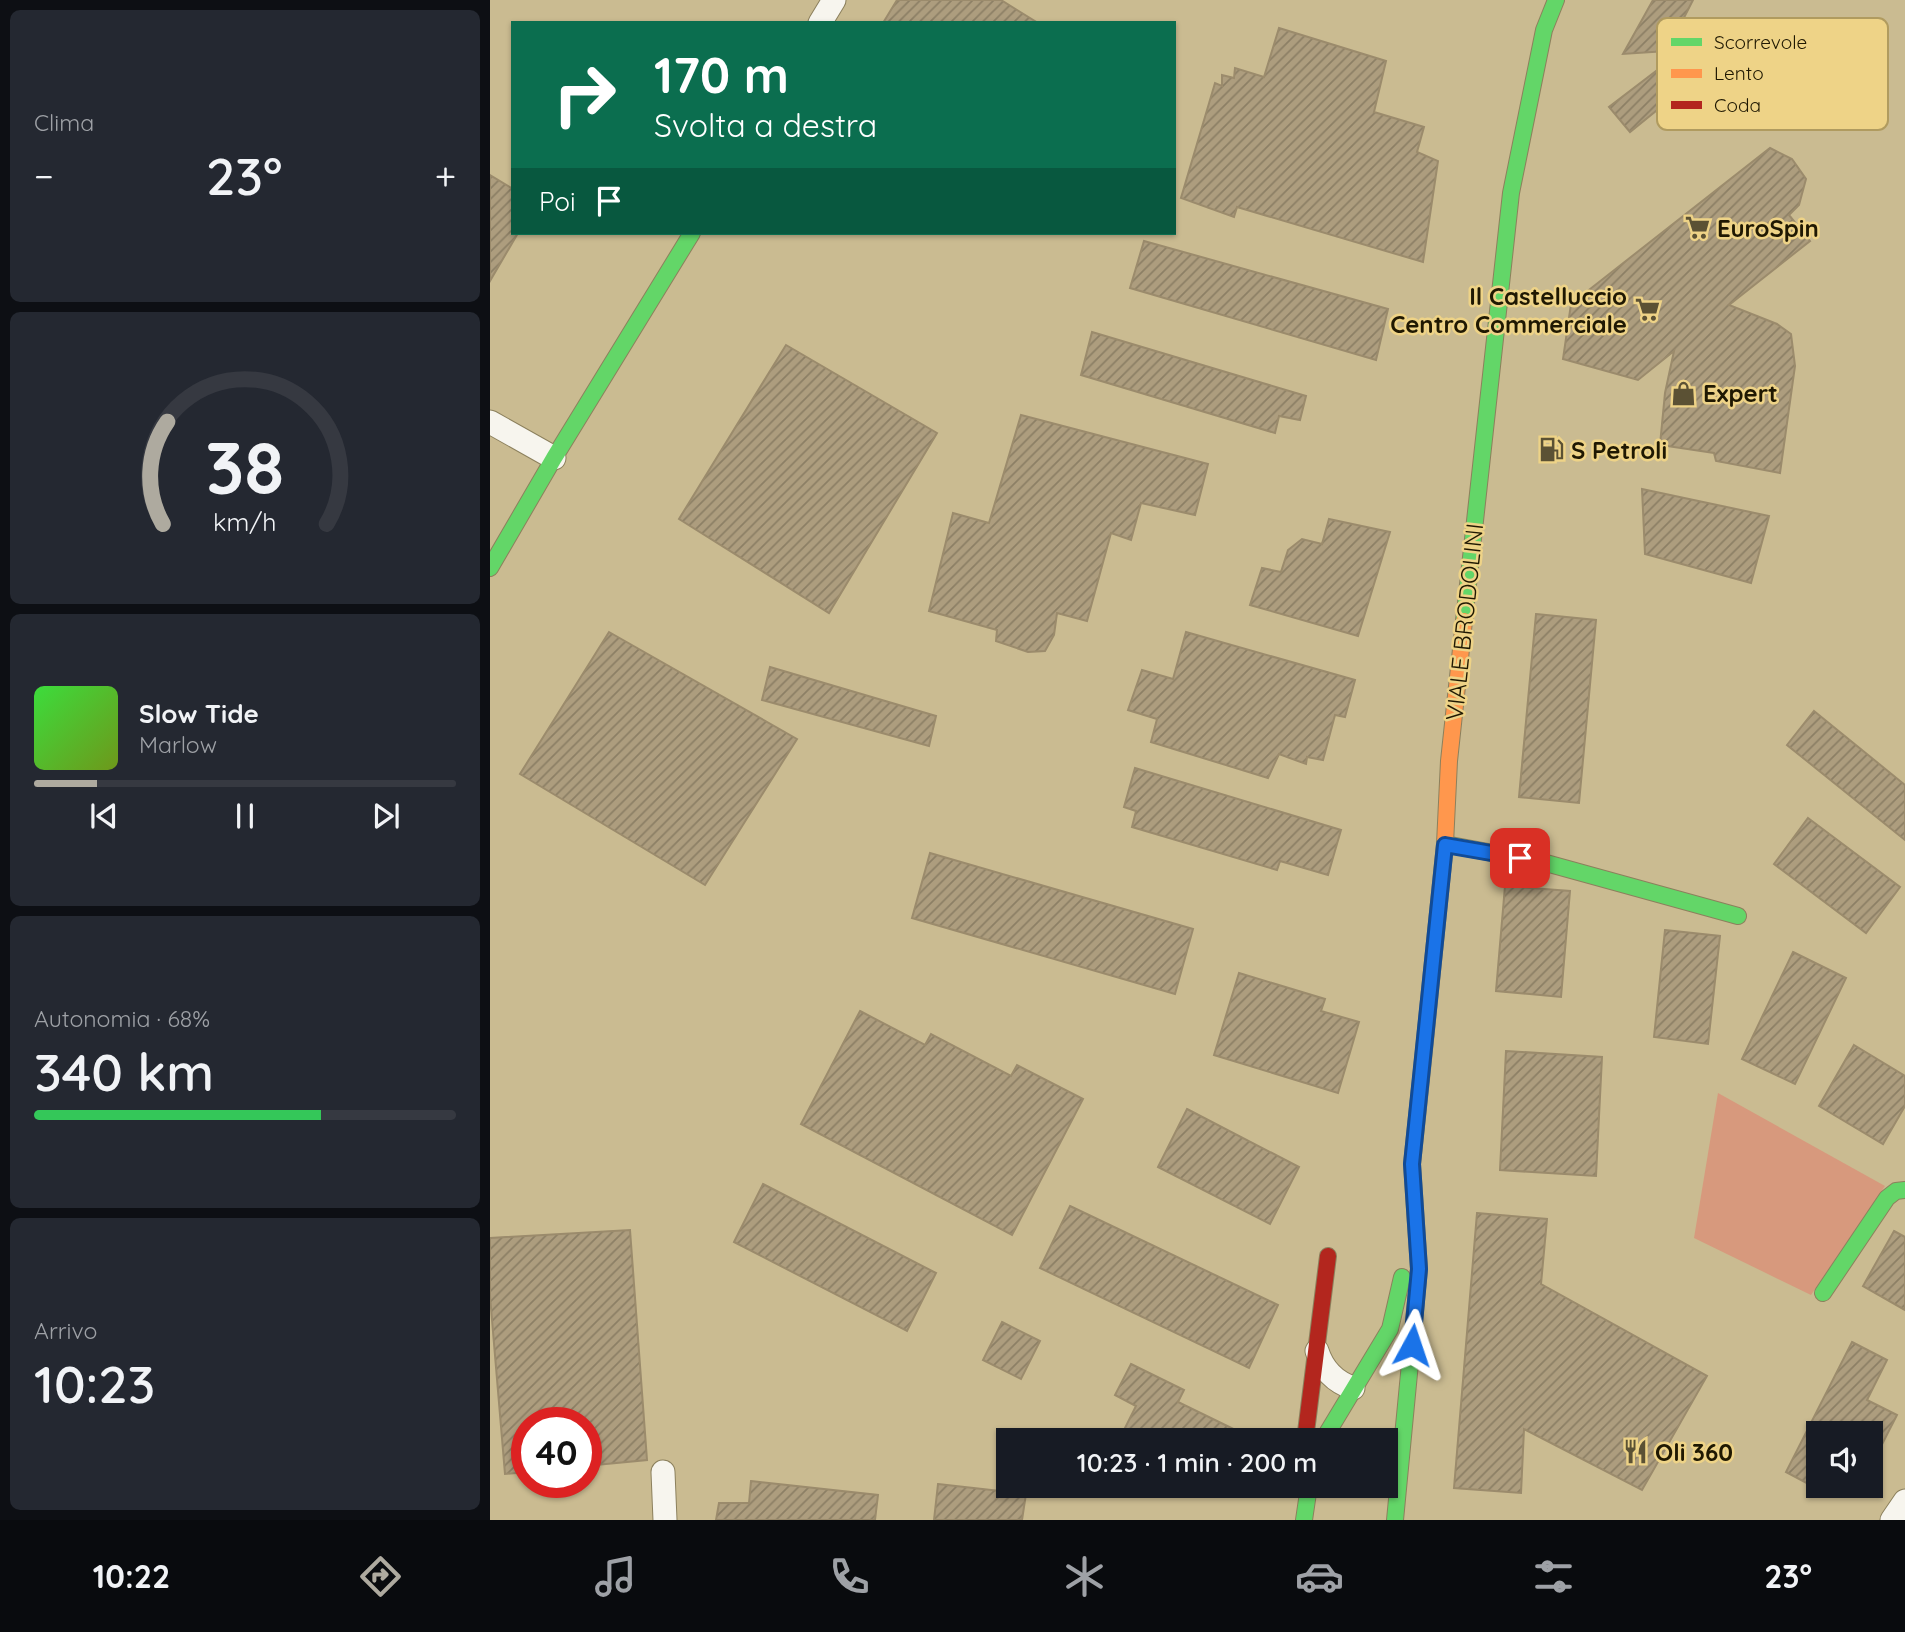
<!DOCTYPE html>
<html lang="it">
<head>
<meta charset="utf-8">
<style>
	body { margin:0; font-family:Quicksand,sans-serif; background:#242831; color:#f1f3f6; height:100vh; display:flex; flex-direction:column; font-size:26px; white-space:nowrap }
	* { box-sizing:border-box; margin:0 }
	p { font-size:23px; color:#9ea1a6 }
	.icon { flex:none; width:38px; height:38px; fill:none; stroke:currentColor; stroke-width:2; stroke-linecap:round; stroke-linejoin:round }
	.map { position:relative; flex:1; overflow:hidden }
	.details { display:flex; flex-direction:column; gap:10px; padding:10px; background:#0d0f14; width:490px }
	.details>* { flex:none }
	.top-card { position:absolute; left:21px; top:21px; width:665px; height:214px; border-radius:0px; box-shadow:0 2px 5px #0004; background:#0b6e4f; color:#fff; overflow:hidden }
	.buttons { position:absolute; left:1316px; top:1421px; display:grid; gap:14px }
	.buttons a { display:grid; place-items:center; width:77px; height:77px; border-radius:0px; background:#171b24; box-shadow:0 2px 5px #0004; font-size:35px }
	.speed { position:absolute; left:21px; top:1407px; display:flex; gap:14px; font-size:35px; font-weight:700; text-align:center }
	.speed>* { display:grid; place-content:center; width:91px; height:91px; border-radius:50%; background:#171b24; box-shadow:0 2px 5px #0004; line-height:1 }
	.speed .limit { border:10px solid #d22; background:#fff; color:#111 }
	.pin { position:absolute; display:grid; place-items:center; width:60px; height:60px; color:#fff; margin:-30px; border-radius:14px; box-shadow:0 4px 10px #0006 }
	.me { position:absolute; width:77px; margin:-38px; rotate:5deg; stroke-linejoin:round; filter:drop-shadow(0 0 5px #0008) }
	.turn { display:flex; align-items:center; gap:24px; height:147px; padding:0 28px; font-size:32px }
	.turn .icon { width:91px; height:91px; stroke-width:2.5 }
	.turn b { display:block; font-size:49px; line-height:60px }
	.then { display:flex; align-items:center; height:66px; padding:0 28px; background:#0003; gap:14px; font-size:26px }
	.big { font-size:52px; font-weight:600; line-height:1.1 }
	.details .tile { flex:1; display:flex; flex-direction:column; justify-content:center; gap:10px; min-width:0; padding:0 24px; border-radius:10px; background:#242831 }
	.details .dial { align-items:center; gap:0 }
	.dial svg { height:182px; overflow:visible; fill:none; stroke:#363941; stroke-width:7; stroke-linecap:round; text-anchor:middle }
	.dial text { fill:#f1f3f6; stroke:none }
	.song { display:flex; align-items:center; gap:21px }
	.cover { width:84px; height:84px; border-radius:10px; background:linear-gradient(135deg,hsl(120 70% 55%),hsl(80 70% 35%)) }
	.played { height:7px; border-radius:4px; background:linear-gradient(90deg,#aeaa9f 15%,#363941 15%) }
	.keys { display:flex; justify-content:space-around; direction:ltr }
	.heat { display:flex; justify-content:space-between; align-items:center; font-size:38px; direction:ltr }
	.charge { height:10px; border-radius:5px; background:linear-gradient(90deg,#34c759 68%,#363941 0) }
	.trip { position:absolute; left:506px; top:1428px; width:402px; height:70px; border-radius:0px; background:#171b24; box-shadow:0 2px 5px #0004; font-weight:600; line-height:70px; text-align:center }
	.menu { display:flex; height:112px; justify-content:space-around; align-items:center; background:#090b0e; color:#9ea1a6 }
	.menu .icon { width:49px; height:49px }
	.menu .active { color:#aeaa9f }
	.menu b { font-size:32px; color:#f1f3f6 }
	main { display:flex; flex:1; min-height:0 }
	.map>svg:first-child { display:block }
</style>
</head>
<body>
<main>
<section class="details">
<div class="tile"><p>Clima</p>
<div class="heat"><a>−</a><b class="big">23°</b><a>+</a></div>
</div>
<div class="tile dial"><svg viewBox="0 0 100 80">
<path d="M14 69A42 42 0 1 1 86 69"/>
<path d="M14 69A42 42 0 0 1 16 24" stroke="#aeaa9f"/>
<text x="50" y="56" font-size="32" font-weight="700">38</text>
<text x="50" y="72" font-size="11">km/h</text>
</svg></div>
<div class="tile">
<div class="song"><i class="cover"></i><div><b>Slow Tide</b><p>Marlow</p></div></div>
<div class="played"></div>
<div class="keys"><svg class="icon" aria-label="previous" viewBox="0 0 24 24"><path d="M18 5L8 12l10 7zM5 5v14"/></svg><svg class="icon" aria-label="pause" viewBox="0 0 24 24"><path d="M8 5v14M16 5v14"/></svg><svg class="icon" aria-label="next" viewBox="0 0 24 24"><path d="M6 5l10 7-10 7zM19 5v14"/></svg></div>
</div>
<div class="tile"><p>Autonomia · 68%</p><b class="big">340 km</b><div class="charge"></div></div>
<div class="tile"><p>Arrivo</p><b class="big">10:23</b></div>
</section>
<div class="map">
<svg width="1415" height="1520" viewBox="0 0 1415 1520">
	<defs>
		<pattern id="building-hatch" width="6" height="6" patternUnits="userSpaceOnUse" patternTransform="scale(1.75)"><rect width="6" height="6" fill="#ad9d7e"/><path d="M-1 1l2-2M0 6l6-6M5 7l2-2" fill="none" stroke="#8c7f65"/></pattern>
	</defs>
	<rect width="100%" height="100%" fill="#cabb91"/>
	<path fill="#d7997d" d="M1228 1093 1395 1186 1321 1295 1204 1238Z"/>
	<g fill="url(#building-hatch)" stroke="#9b8b6c" stroke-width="2">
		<path d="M407 0H511L548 23H393Z"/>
		<path d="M1163 0H1203L1177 51 1133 54Z"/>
		<path d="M1225 26 1241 50 1140 132 1119 107Z"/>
		<path d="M789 28 896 61 884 112 934 127 927 152 948 161 933 262 747 207 744 217 691 198 725 83 732 86V75L744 78 745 68 774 77Z"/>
		<path d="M1280 148 1302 159 1316 179 1309 205 1299 215 1320 241 1239 305 1287 324 1301 334 1305 366 1290 473 1226 461 1224 453 1170 445 1175 393 1184 351 1148 380 1073 359 1081 304Z"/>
		<path d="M0 175 23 189V233H28L0 281Z"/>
		<path d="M654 241 898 309 886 360 640 288Z"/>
		<path d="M602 332 816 396 810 420 789 416 785 433 591 375Z"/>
		<path d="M296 345 447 433 339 613 189 519Z"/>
		<path d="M531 415 718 464 705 515 651 503 641 540 621 533 597 621 567 613 564 635 555 651 538 652 506 641 507 630 439 611 463 513 499 523Z"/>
		<path d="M1152 489 1279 516 1261 583 1155 554Z"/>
		<path d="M839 519 900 532 868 636 760 605 772 568 791 572 798 550 812 539 832 544Z"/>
		<path d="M1046 614 1106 620 1089 803 1029 797Z"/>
		<path d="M119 632 307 739 215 885 30 774Z"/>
		<path d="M696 632 865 680 855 717 845 715 833 760 817 757 816 764 789 754 778 778 661 742 667 719 638 710 652 670 683 679Z"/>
		<path d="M280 667 446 716 439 746 272 700Z"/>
		<path d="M1324 711 1415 785V840L1297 745Z"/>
		<path d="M645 768 851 830 838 875 790 861 787 870 642 827 646 811 634 807Z"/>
		<path d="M1318 818 1410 887 1376 933 1284 864Z"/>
		<path d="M440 853 703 929 685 994 422 918Z"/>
		<path d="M1015 886 1080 891 1071 997 1006 991Z"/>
		<path d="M1175 930 1230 936 1218 1044 1164 1037Z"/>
		<path d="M1303 952 1356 978 1305 1084 1252 1059Z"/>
		<path d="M749 973 835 999 831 1011 869 1022 848 1093 724 1055Z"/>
		<path d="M370 1011 435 1045 441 1034 521 1076 527 1065 593 1099 522 1235 311 1124Z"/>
		<path d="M1364 1045 1415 1076V1106L1393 1144 1329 1106Z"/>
		<path d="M1016 1051 1112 1057 1106 1176 1010 1170Z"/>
		<path d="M697 1109 809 1167 780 1224 668 1167Z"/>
		<path d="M273 1184 446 1273 417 1331 244 1242Z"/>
		<path d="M580 1206 788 1305 759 1368 550 1268Z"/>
		<path d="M987 1213 1057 1219 1051 1284 1217 1376 1152 1490 1034 1429 1031 1493 964 1488Z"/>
		<path d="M140 1230 157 1460 96 1466V1423H37V1472L15 1474 0 1296V1238Z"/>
		<path d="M1404 1231 1415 1237V1310L1373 1286Z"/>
		<path d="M512 1322 550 1341 531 1379 493 1360Z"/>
		<path d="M1362 1342 1397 1360 1377 1400 1407 1415 1381 1466V1433H1328V1489L1296 1472Z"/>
		<path d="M641 1364 694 1390 688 1402 766 1440H629L646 1406 625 1395Z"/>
		<path d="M261 1481 388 1495 385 1520H226L229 1503H259Z"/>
		<path d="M448 1484 536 1494 532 1520H444Z"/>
	</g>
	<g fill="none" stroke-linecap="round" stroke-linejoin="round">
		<defs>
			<g id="street">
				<path d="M330 23 344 0"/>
				<path d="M0 422 64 458"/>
				<path d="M827 1351C833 1370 845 1382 863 1388"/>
				<path d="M173 1472 175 1520"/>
				<path d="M1402 1520 1415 1501"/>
			</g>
			<g id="fast">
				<path d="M0 568 64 458 202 233"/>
				<path d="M974 621 1021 193 1054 30 1066 0"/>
				<path d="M955 844 1056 863 1248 916"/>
				<path d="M1333 1293 1397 1198 1406 1191 1415 1190"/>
				<path d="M833 1440 900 1329 912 1277"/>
				<path d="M814 1520 819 1486"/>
				<path d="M905 1520 929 1269 922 1164 931 1079"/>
			</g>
			<path id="slow" d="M931 1079 955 844 959 761 974 621"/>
			<path id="jam" d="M815 1440 838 1256"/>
		</defs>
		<use href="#street" stroke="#8c805d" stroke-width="25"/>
		<use href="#fast" stroke="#8c805d" stroke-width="18"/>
		<use href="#slow" stroke="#8c805d" stroke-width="18"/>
		<use href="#jam" stroke="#8c805d" stroke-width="18"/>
		<use href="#street" stroke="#f7f5ee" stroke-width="23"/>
		<use href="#fast" stroke="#63d668" stroke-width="16"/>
		<use href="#slow" stroke="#ff974d" stroke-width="16"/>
		<use href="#jam" stroke="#b3261e" stroke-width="16"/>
	</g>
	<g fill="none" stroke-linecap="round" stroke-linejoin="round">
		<defs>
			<path id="route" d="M922 1345 929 1269 922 1164 955 845 1030 858"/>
		</defs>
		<use href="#route" stroke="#114b97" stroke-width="18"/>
		<use href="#route" stroke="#1a73e8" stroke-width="12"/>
	</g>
	<defs>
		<symbol id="supermarket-bare" viewBox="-9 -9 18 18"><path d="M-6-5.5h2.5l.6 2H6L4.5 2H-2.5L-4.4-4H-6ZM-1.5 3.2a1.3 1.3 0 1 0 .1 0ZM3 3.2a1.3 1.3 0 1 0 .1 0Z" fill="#5b5134" stroke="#eed387" stroke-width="2.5" paint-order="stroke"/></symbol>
		<symbol id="shop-bare" viewBox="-9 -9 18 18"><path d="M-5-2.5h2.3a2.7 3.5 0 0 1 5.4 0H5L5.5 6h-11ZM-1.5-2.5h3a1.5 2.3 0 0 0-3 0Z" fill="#5b5134" stroke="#eed387" stroke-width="2.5" paint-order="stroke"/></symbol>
		<symbol id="fuel-bare" viewBox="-9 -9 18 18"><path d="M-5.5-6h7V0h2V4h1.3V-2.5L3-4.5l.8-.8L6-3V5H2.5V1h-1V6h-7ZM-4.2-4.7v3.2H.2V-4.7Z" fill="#5b5134" stroke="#eed387" stroke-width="2.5" paint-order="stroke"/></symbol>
		<symbol id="restaurant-bare" viewBox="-9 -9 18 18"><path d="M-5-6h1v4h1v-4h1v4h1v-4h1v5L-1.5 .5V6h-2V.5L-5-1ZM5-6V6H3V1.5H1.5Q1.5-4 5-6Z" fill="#5b5134" stroke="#eed387" stroke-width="2.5" paint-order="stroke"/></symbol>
	</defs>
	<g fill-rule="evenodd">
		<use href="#supermarket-bare" x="1190" y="210" width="35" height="35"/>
		<use href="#supermarket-bare" x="1140" y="292" width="35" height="35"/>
		<use href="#shop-bare" x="1176" y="376" width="35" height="35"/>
		<use href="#fuel-bare" x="1044" y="432" width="35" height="35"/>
		<use href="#restaurant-bare" x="1128" y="1434" width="35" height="35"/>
	</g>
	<g text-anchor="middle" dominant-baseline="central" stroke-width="5" stroke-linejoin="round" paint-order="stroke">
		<g font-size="24" font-weight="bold" fill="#1f1802" stroke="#eed387" text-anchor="start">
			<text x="1227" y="228">EuroSpin</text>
			<text x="1137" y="296" text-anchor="end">Il Castelluccio<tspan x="1137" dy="28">Centro Commerciale</tspan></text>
			<text x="1213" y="393">Expert</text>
			<text x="1081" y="450">S Petroli</text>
			<text x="1165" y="1452">Oli 360</text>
		</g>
		<g font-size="24" fill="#1f1802" stroke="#eed387">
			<text transform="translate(974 622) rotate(-84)">VIALE BRODOLINI</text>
		</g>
	</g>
	<rect x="1167" y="18" width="231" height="112" rx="10" fill="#eed387" stroke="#b09b5f" stroke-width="2"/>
	<rect x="1181" y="38" width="31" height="8" fill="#63d668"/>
	<rect x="1181" y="69" width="31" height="9" fill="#ff974d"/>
	<rect x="1181" y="101" width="31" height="8" fill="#b3261e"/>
	<g font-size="19" fill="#1f1802">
		<text x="1224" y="49">Scorrevole</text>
		<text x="1224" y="80">Lento</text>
		<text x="1224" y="112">Coda</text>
	</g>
</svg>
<div class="buttons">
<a><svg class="icon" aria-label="sound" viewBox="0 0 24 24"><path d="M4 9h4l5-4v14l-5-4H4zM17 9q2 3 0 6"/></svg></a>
</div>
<div class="speed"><div class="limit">40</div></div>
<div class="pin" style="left:1030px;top:858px;background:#d93025"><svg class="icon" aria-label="arrive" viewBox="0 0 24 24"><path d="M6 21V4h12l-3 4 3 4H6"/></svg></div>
<svg class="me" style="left:922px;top:1345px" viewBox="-20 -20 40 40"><path d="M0-17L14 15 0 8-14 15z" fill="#1a73e8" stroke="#fff" stroke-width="4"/></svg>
<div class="trip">10:23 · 1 min · 200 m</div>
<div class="top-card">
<div class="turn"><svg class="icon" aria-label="right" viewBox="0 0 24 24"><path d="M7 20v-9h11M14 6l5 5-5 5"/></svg><div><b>170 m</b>Svolta a destra</div></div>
<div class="then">Poi<svg class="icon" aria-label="arrive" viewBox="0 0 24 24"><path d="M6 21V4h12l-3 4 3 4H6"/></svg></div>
</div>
</div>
</main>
<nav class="menu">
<b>10:22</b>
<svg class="icon active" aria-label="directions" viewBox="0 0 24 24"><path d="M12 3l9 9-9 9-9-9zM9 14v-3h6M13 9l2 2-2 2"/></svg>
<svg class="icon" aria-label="music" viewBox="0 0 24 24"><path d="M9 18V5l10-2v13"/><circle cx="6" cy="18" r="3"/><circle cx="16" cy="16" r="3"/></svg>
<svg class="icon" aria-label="phone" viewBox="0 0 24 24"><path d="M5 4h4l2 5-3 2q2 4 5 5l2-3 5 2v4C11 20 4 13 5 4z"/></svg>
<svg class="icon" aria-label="climate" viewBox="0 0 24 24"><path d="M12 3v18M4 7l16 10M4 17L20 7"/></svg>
<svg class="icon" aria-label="car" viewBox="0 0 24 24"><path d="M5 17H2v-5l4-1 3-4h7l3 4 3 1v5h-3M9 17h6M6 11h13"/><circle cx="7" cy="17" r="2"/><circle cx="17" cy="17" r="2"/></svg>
<svg class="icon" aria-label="filters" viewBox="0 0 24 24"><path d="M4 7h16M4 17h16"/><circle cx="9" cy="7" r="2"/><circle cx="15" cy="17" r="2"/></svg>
<b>23°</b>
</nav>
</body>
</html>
